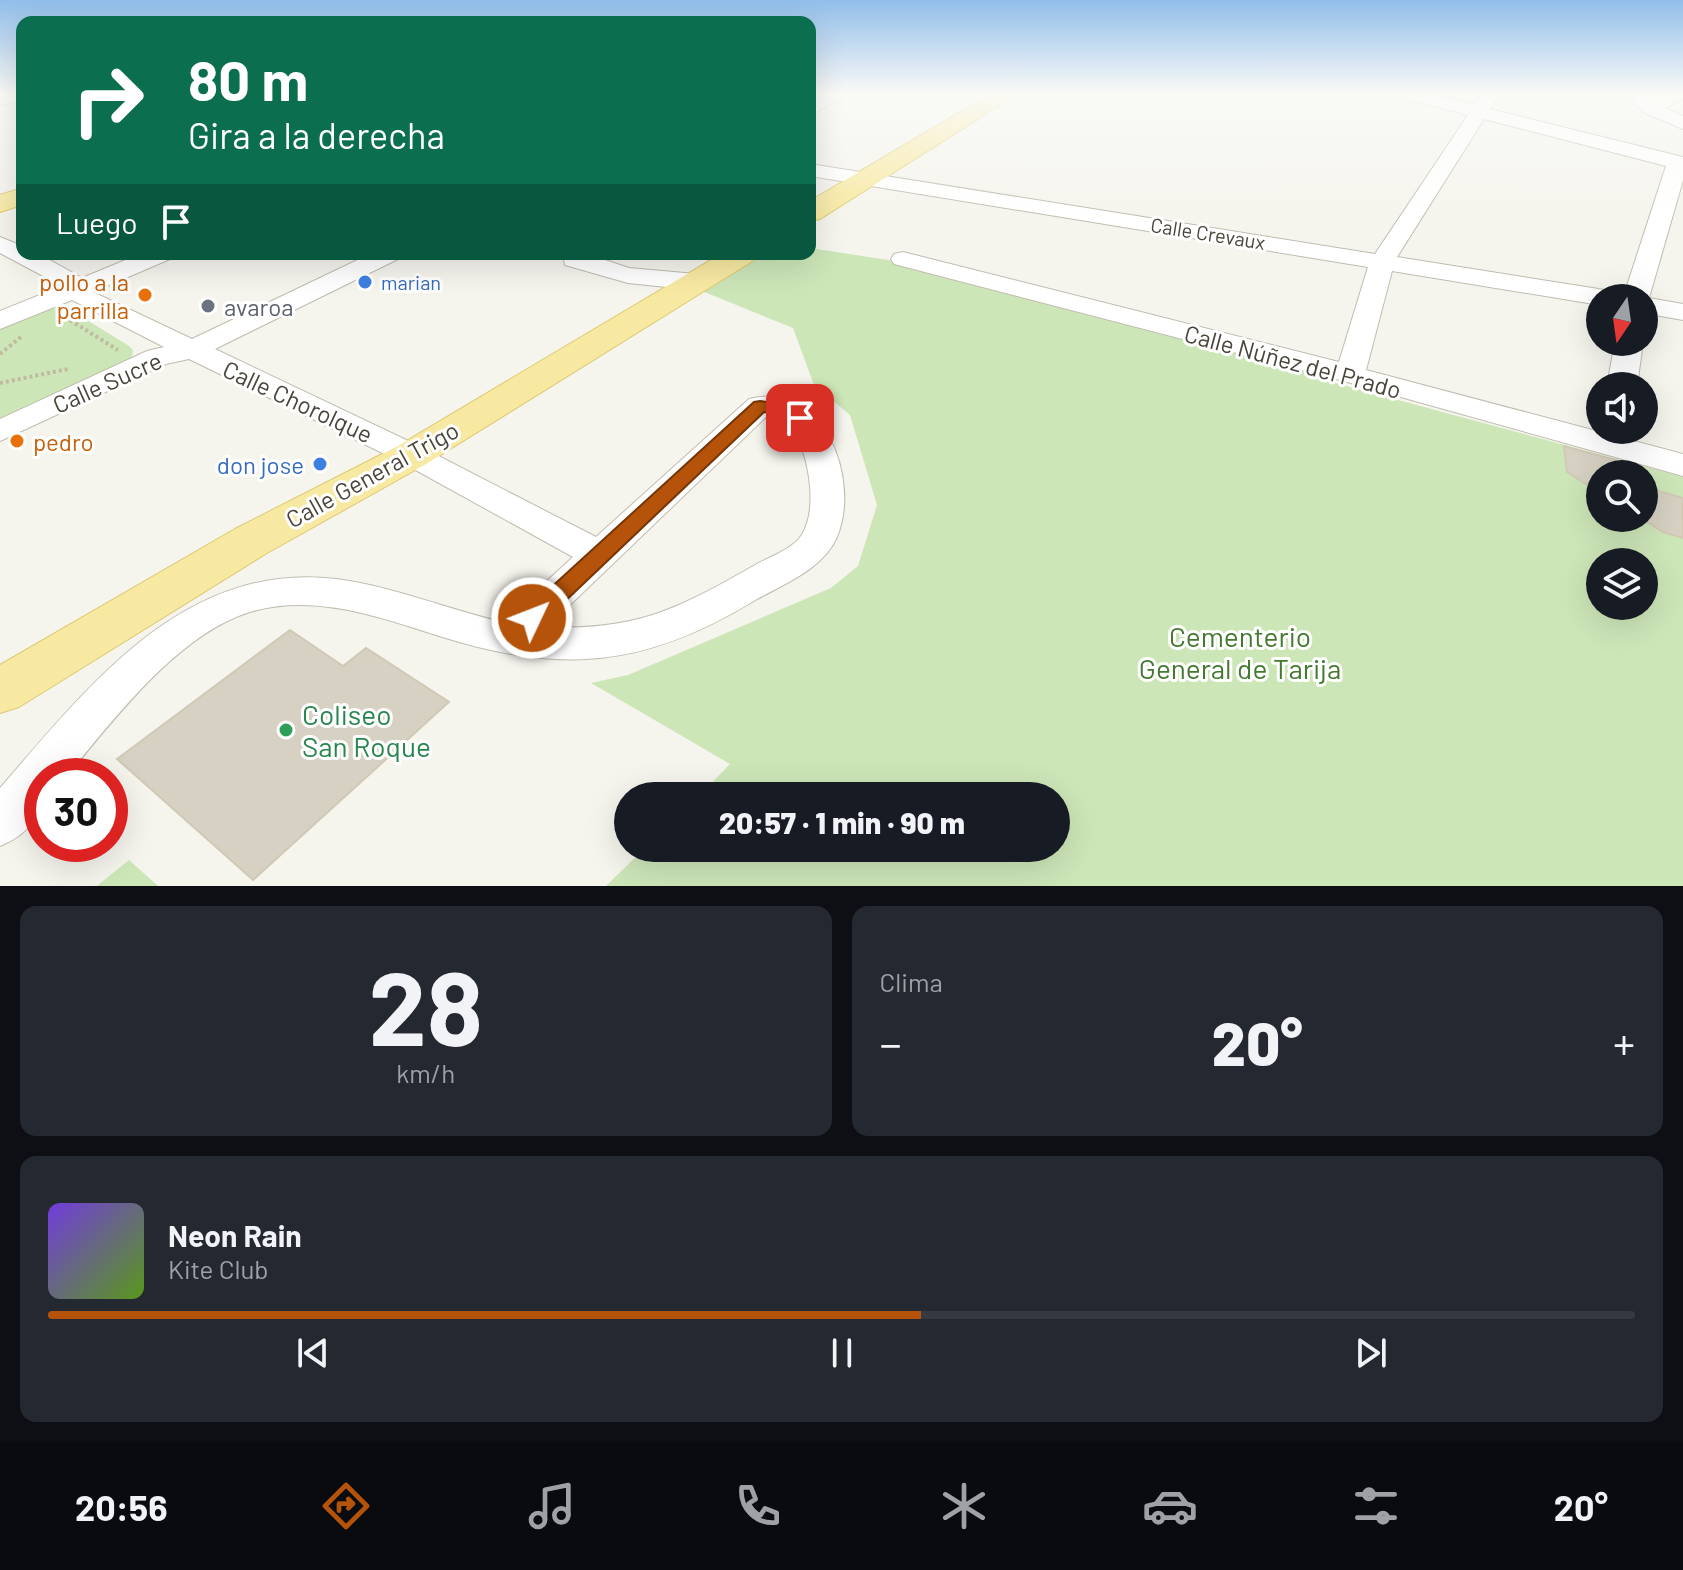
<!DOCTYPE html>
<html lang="es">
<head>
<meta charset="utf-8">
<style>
	body { margin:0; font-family:Barlow,sans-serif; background:#242831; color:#f1f3f6; height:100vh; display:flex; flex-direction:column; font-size:30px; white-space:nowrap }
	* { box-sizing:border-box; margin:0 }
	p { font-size:26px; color:#9ea1a6 }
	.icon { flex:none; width:44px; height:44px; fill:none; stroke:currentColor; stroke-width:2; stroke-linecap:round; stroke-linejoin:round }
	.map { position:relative; height:886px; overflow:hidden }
	.drawer { display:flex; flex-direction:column; gap:20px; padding:20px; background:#0d0f14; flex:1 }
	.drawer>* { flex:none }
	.guide { position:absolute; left:16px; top:16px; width:800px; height:244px; border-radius:16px; box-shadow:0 8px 32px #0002; background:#0b6e4f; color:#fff; overflow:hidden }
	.needle { width:52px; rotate:193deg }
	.fabs { position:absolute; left:1586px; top:284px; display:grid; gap:16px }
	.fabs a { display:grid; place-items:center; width:72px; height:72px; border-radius:50%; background:#171b24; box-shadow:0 8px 32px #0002; font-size:40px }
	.speed { position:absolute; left:24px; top:758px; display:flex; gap:16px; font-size:40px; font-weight:700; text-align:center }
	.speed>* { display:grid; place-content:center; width:104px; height:104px; border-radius:50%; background:#171b24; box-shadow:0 8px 32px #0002; line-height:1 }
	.speed .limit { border:12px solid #d22; background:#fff; color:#111 }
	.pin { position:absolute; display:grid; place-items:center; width:68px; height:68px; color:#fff; margin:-34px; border-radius:16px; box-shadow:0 4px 12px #0006 }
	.me { position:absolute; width:88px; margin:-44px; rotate:47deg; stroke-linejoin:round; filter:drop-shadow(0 0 6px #0008) }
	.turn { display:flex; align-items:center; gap:28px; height:168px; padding:0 40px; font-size:36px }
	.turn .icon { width:104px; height:104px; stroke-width:2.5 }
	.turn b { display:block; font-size:56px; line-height:68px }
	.then { display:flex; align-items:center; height:76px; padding:0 40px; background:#0003; gap:16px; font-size:30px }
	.big { font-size:60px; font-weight:800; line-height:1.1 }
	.drawer .tile { flex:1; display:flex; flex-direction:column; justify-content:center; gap:12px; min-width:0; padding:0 28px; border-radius:16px; background:#242831 }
	.drawer .dial { align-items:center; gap:0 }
	.dial b { font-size:104px; line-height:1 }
	.song { display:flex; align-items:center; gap:24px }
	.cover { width:96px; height:96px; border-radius:12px; background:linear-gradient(135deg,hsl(260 70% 55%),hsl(90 70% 35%)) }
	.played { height:8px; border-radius:4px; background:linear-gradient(90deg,#b45309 55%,#363941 55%) }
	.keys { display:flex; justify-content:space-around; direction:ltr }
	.heat { display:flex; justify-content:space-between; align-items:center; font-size:44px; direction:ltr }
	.drawer .tiles { flex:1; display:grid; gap:20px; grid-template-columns:1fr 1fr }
	.tile:last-child { grid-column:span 2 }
	.trip { position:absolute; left:614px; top:782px; width:456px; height:80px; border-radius:40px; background:#171b24; box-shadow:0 8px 32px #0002; font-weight:800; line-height:80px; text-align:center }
	.dock { display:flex; height:128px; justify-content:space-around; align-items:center; background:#090b0e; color:#9ea1a6 }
	.dock .icon { width:56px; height:56px }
	.dock .active { color:#b45309 }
	.dock b { font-size:36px; color:#f1f3f6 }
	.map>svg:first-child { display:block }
</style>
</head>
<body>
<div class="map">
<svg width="1683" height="886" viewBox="0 0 1683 886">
	<rect width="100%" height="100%" fill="#f5f4ed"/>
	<g fill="#cde6b8" fill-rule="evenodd">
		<path d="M810 248 895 261 1325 373 1324 380 1683 477V886H606L645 848H1056V796H699L730 764 591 683 628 675 831 588 858 566 877 505 850 415 814 385 793 328 702 291 762 254H810ZM1600 474H1644V518H1600ZM1600 562H1644V606H1600Z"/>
		<path d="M50 309H69L129 346 133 350 132 357 0 422V326Z"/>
		<path d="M129 860 158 886H97Z"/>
	</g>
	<g fill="#d6d1c2" stroke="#d1c9b6" stroke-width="2">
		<path d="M1564 446 1644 468 1643 474H1600V493L1567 472Z"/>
		<path d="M1644 487 1683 498V538L1663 532 1644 520Z"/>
		<path d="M290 630 343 666 366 648 449 702 253 880 117 759Z"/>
	</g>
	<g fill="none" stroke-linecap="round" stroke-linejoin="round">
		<defs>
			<g id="minor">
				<path d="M22 93V100L0 105V94Z"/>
				<path d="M826 93H848L810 116V102Z"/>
				<path d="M1396 93H1426L1474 105 1482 93H1500L1490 109 1683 157V180L1649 298 1683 304V320L1644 313V298H1623L1666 166 1484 119 1397 257 1605 290 1614 292 1618 298H1600V305L1392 271 1366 370 1683 454V476L1340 380 894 264 891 259 894 254 903 252 1339 362 1368 267 810 176V164L1375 254 1468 115 1399 97Z"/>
				<path d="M1625 93H1644L1653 101 1666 93H1683V98L1665 108 1683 116V129L1645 113Z"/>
				<path d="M0 237 22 246V254H39L82 278 140 254H173L170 259 93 292 192 339 370 254H401L398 259 215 349 423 448 596 537 749 399C824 380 861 479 837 537 823 570 781 585 752 602 643 668 560 674 439 636 379 617 314 593 250 612 178 634 113 720 67 776H42C42 811 35 832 0 846V788C90 685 184 561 336 579 392 586 446 609 502 622L573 557 401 462 189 359 166 364 0 441V419L147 351 164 347 72 300 0 329V311L62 286 0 253ZM767 416C791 419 799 437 805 458 811 481 815 515 801 536 791 550 769 557 755 565 680 608 636 631 547 627Z"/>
				<path d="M563 254H587L629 268 696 274 705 277 709 282 705 287 696 290 628 283 565 265Z"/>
				<path d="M1615 342H1643L1637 386H1607Z"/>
			</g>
			<g id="major">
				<path d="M992 93H1019L820 219 810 221V201Z"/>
				<path d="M22 188V205L0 212V195Z"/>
				<path d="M721 254H758L754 260 426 464 267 553 19 707 0 713V665L235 529 398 446Z"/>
			</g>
		</defs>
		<use href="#minor" stroke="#c0bcaf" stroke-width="2"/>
		<use href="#major" stroke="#dec972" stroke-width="2"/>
		<g stroke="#c1baa1" stroke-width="4" stroke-dasharray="3 3" stroke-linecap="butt">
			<path d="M65 317 118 350"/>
			<path d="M0 354 21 337"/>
			<path d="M0 383 68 369"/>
		</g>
		<use href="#minor" fill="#fff" fill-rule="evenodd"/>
		<use href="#major" fill="#f8e9a2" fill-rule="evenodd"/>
	</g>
	<linearGradient id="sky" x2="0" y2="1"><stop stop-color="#91beea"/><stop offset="0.43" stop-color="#fafaf7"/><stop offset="1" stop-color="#fafaf7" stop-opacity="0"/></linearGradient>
	<rect width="1683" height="217" fill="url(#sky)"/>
	<path fill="#b45309" stroke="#753606" stroke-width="2" d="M760 401 792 406 808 418 800 424 781 414 764 412 540 625 532 627 524 625 521 618 524 612 754 402Z"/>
	<g fill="#3f7fe0" stroke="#fff" stroke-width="3">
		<circle cx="365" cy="282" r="8"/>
		<circle cx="320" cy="464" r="8"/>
	</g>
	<g fill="#e8710a" stroke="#fff" stroke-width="3">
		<circle cx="145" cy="295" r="8"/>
		<circle cx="17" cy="441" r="8"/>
	</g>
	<circle fill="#6b7280" stroke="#fff" stroke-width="3" cx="208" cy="306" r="8"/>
	<circle fill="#2e9e5b" stroke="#fff" stroke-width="3" cx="286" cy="730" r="8"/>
	<g text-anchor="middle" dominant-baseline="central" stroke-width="6" stroke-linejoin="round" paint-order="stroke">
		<g font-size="20" fill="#4a453a" stroke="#fff">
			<text transform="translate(1208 233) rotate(9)">Calle Crevaux</text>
		</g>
		<g font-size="20" fill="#366cbe" stroke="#fff" text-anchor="start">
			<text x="381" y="282">marian</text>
		</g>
		<g font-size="24" fill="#c56008" stroke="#fff" text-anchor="end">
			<text x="129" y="281">pollo a la<tspan x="129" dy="28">parrilla</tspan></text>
			<text x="33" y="441" text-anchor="start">pedro</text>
		</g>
		<g font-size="24" fill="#5b616d" stroke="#fff" text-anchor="start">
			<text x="224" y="306">avaroa</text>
		</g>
		<g font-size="24" fill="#4a453a" stroke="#fff">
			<text transform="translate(1293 361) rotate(15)">Calle Núñez del Prado</text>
			<text transform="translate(107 382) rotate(-24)">Calle Sucre</text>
			<text transform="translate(298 401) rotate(25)">Calle Chorolque</text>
			<text transform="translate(372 474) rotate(-29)">Calle General Trigo</text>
		</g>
		<g font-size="24" fill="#366cbe" stroke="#fff" text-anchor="end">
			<text x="304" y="464">don jose</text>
		</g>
		<g font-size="28" fill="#447930" stroke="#fff">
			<text x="1240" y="636">Cementerio<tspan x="1240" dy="32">General de Tarija</tspan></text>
		</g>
		<g font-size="28" fill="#27864d" stroke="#fff" text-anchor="start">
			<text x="302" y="714">Coliseo<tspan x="302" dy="32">San Roque</tspan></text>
		</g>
	</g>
</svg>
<div class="fabs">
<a><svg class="needle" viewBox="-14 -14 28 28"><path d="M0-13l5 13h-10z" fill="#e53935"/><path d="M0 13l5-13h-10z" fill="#9ea1a6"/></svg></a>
<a><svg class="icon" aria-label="sound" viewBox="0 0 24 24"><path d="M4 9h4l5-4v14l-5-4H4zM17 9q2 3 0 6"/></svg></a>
<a><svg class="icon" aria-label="search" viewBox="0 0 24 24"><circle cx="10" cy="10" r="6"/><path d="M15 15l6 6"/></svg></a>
<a><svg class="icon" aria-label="layers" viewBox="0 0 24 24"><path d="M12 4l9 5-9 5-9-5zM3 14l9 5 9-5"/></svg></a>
</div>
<div class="speed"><div class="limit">30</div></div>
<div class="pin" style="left:800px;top:418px;background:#d93025"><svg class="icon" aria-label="arrive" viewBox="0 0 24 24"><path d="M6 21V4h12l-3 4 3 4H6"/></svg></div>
<svg class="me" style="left:532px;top:618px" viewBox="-20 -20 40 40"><circle r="17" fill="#b45309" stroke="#fff" stroke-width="3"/><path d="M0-11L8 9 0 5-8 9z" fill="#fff"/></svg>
<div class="trip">20:57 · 1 min · 90 m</div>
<div class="guide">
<div class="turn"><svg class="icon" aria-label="right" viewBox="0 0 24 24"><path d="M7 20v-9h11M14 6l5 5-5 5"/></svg><div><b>80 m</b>Gira a la derecha</div></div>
<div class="then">Luego<svg class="icon" aria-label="arrive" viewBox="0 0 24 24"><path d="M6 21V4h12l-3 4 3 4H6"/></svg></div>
</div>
</div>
<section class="drawer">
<div class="tiles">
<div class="tile dial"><b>28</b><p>km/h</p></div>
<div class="tile"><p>Clima</p>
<div class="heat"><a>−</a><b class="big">20°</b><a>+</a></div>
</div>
<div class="tile">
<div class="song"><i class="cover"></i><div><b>Neon Rain</b><p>Kite Club</p></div></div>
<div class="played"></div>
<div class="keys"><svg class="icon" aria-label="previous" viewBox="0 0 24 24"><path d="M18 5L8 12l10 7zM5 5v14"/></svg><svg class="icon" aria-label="pause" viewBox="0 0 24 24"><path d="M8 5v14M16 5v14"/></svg><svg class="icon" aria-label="next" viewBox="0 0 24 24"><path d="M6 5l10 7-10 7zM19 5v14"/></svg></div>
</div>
</div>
</section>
<nav class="dock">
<b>20:56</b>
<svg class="icon active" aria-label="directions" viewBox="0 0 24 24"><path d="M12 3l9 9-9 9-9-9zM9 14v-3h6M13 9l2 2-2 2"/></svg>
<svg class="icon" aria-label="music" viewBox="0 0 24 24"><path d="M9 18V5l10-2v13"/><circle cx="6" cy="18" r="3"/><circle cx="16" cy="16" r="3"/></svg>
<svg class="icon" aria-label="phone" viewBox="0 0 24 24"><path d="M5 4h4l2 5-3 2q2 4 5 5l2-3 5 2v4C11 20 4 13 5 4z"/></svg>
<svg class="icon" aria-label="climate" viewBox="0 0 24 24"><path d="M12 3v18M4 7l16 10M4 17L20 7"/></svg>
<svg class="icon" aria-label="car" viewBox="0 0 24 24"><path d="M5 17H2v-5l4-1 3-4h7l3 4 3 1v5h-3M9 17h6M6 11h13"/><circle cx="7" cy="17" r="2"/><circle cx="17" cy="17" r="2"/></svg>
<svg class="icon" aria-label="filters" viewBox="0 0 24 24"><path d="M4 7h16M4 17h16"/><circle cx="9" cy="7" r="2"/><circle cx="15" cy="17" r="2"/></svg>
<b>20°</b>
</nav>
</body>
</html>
